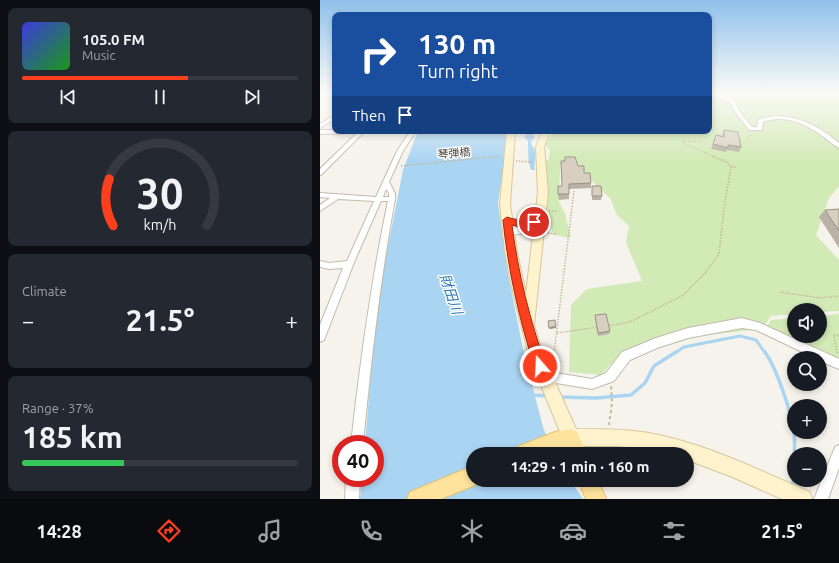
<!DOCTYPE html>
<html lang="en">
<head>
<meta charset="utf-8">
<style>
	body { margin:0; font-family:Ubuntu,"Noto Sans JP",sans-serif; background:#242831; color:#f1f3f6; height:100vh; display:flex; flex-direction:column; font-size:15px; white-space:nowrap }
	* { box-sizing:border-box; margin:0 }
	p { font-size:13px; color:#9ea1a6 }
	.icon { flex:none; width:22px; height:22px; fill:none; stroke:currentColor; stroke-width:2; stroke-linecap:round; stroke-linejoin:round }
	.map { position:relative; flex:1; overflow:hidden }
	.panel { display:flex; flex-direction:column; gap:8px; padding:8px; background:#0d0f14; width:320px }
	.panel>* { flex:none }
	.guide { position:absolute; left:12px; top:12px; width:380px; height:122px; border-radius:8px; box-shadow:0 2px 6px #0003; background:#1a4fa0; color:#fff; overflow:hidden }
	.tools { position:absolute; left:467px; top:303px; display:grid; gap:8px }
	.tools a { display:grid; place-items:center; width:40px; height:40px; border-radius:50%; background:#171b24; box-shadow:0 2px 6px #0003; font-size:20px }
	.speed { position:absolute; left:12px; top:435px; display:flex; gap:8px; font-size:20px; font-weight:700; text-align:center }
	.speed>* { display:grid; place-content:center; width:52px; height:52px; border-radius:50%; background:#171b24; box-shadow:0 2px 6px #0003; line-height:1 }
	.speed .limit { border:6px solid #d22; background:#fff; color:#111 }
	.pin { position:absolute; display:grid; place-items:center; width:34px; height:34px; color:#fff; margin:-17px; border:2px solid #fff; border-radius:50%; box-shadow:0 1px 4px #0007 }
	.me { position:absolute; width:44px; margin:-22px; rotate:341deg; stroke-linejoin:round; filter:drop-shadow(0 0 3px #0008) }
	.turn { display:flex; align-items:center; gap:14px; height:84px; padding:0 20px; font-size:18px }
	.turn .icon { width:52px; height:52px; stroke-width:2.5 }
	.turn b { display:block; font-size:28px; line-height:34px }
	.then { display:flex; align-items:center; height:38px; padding:0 20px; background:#0003; gap:8px; font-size:15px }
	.big { font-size:30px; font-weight:700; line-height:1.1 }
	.panel .tile { flex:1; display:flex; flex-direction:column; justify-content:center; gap:6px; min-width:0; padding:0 14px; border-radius:8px; background:#242831 }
	.panel .dial { align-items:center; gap:0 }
	.dial svg { height:104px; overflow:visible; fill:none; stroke:#363941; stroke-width:7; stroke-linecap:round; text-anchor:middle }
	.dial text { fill:#f1f3f6; stroke:none }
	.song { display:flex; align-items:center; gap:12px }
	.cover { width:48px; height:48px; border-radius:6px; background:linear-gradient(135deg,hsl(240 70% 55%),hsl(120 70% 35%)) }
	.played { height:4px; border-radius:2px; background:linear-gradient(90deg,#fc3f1d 60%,#363941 60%) }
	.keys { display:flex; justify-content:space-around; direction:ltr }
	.heat { display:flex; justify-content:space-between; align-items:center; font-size:22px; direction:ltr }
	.charge { height:6px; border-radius:3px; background:linear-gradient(90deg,#34c759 37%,#363941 0) }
	.trip { position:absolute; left:146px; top:447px; width:228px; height:40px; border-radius:20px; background:#171b24; box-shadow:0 2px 6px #0003; font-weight:700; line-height:40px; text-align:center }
	.tabs { display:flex; height:64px; justify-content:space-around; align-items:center; background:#090b0e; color:#9ea1a6 }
	.tabs .icon { width:28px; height:28px }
	.tabs .selected { color:#fc3f1d }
	.tabs b { font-size:18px; color:#f1f3f6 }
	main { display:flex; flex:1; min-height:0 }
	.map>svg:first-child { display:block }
</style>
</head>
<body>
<main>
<section class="panel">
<div class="tile">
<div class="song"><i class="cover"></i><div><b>105.0 FM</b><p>Music</p></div></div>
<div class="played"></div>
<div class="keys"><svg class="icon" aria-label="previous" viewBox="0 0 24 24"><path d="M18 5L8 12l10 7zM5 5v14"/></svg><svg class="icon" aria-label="pause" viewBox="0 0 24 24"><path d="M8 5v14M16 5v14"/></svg><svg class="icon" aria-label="next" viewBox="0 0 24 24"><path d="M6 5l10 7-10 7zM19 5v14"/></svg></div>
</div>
<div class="tile dial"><svg viewBox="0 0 100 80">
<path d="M14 69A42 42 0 1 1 86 69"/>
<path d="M14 69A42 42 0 0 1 11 33" stroke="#fc3f1d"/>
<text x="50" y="56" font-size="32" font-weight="700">30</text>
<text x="50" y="72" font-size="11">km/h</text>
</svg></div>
<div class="tile"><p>Climate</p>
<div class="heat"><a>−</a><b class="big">21.5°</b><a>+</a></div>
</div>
<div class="tile"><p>Range · 37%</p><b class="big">185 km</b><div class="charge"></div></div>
</section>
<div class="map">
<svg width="519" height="499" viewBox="0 0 519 499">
	<rect width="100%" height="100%" fill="#f6f3ec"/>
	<g fill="#d2eab5">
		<path d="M389 92H519V186L509 198 496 235 519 260V311L500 312V310H474V314L451 316 442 329 378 336 291 364 281 375 249 372 251 305 267 289 322 281 306 242 309 226 297 215 290 198 278 188 255 160 240 165 239 202 245 213 251 238 233 235 227 205 225 163 229 158 230 150 224 144 225 140 230 138 235 131H389Z"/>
		<path d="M519 314V362L445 329 451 320 474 318V336H500V316Z"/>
	</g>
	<g fill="#a9d4f2">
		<path d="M98 131H187L185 157 178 203 188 274 204 354 223 427 234 454H153V480H250L263 499H40L42 478H55V444H45L57 302 83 170Z"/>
		<path d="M202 131H220L212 135 215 137 211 141 212 146C219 152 213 161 215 170H211C208 161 208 151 208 141L204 137 207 134Z"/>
	</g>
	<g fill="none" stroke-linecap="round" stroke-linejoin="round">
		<path stroke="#a9d4f2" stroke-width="3" d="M355 353 364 347 420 336 436 340 445 353"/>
		<g stroke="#a9d4f2" stroke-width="3.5">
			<path d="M445 352C457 369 471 411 474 433 476 449 473 468 473 485"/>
			<path d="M211 395 228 396"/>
			<path d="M239 397 276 398 311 395 325 383 334 366 356 352"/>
		</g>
		<defs>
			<path id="lane" d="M9 92 15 93"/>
			<g id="street">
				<path d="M389 92H394L413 99 420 112 432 127H437L438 120C467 109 497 124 519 143V148C513 145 507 139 501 135 484 123 463 114 443 122L442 130H429L416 113 409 101 389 94Z"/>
				<path d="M15 115V119L0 128V124Z"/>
				<path d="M0 130 96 131 83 151 69 182 75 193V199C60 280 51 362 43 444H31C40 363 51 282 68 201H61L35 260 4 340 0 342V325L23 268 9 269 0 267V261L9 263 27 261 54 201 18 199 0 211V205L10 198 0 197V193L56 197 77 151 89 133H43L2 174 0 175V169L37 133 0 134ZM66 189 69 193V197H63Z"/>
				<path d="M221 216 224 217 225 219 224 221C212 226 193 231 183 220L187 217C200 222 208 220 221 216Z"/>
				<path d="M220 223 223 224 224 226 223 228C213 231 192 239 184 230L188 227 203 228Z"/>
				<path d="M422 318 440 323 519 359V369L500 361V358H495L436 330 422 328 368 338 337 348 310 360 294 381 272 389 224 381 220 380 219 376 220 372 224 371 272 379 286 373 302 352 336 338 368 328Z"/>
				<path d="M519 445V468L508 499H494L515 447Z"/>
				<path d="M26 478H40L39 499H25Z"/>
			</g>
			<path id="secondary" d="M187 131H195L190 204 197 252 206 294 218 192 216 147 222 131H230L224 147 228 192 214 325 223 355 256 429C280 429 305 429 329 433 385 443 438 470 490 492L492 499H462L410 476 367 460V454H346L318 448 296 446H251L245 444 209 356 193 292 185 252 180 204Z"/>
			<g id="primary">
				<path d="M251 429 257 432 267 454H249L246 448 226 454H195L197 447 235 432Z"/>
				<path d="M153 466V480H161L160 483 121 499H87L90 492Z"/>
				<path d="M258 480H278L286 499H266Z"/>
			</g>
		</defs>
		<use href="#lane" stroke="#c2bbae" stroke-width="4"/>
		<use href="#street" stroke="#c2bbae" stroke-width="2"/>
		<use href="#secondary" stroke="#d6c79b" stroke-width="2"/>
		<use href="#primary" stroke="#e6c16a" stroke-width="2"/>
		<g stroke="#c4b79f" stroke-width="1" stroke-dasharray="1.5 1.5" stroke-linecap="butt">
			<path d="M427 138 432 134"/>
			<path d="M385 142 362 141 363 143 395 157"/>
			<path d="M170 157 180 156"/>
		</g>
		<g stroke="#c4b79f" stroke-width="1.5" stroke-dasharray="1.5 1.5" stroke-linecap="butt">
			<path d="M196 161 212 162"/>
			<path d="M81 166 180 156"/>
			<path d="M411 167H417"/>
			<path d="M229 211H237"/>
			<path d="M228 233 237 234"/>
			<path d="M460 292 500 298 519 296"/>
			<path d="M287 326 310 322 362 296 385 273 399 254 404 208 411 167 406 162 392 156"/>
			<path d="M237 333 278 327"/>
			<path d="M234 353 254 191"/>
			<path d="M517 353 514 335 519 336"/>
		</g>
		<g stroke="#c4b79f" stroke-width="2" stroke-dasharray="3 3" stroke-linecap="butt">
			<path d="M234 368V352"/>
			<path d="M289 425 292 403 291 385"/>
		</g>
		<use href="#lane" stroke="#fff" stroke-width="2.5"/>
		<use href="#street" fill="#fff" fill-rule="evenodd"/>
		<use href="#secondary" fill="#fff3cd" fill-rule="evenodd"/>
		<use href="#primary" fill="#ffe39c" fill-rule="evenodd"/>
	</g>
	<g fill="#bab2a6">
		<path d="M404 130 421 147 419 152 407 150 406 152 391 149 396 135 402 136Z"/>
		<path d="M245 161 258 166 264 173 271 183V188L249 189V199L239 200 238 194 242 186Z"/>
		<path d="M272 186 282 196 281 200H272Z"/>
		<path d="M519 209V248L499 217 505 210Z"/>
		<path d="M275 315 290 331 289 334 278 336 275 318Z"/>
	</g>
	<path fill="#979187" d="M236 326V328L230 329 229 328Z"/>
	<g fill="#d8cfc1" stroke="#979187">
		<path d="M404 130 418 132 421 147 408 145V148L393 144 396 135 404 137Z"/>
		<path d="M245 157H255L258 166H264V173H270L271 183 249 184V194H238V186H242L241 161H245Z"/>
		<path d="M272 186H281L282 196H272Z"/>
		<path d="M519 209V231L505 210Z"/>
		<path d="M286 314 290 331 278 333 275 315Z"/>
		<path d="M235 320 236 326 229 328 228 321Z"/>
	</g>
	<linearGradient id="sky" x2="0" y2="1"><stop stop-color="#8fc1ec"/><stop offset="0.57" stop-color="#fbfaf6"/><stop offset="1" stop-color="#fbfaf6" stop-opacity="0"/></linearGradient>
	<rect width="519" height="162" fill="url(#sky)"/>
	<path fill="#fc3f1d" stroke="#a42913" d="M187 217 200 221 214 219 218 222C212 229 200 227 192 225 198 273 210 320 226 366L224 371 220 372 216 371 214 366C199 318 188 270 183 220Z"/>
	<g text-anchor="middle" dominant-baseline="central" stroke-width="3" stroke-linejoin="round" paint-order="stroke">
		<g font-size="11" fill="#4b4439" stroke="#fff">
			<text transform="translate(134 153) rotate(-5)">琴弾橋</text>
		</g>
		<g font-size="14" font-style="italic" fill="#2e7ab2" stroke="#fff">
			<text transform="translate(131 294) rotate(71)">財田川</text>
		</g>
	</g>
</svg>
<div class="tools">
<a><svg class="icon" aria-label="sound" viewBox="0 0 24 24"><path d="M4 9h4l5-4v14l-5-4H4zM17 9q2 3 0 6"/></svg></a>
<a><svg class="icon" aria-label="search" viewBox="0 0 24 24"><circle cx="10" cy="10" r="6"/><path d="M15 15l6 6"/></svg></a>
<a>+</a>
<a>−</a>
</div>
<div class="speed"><div class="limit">40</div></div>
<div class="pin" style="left:214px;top:222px;background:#d93025"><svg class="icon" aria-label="arrive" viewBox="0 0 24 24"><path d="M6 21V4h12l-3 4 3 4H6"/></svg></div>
<svg class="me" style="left:220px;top:366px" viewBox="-20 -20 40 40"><circle r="17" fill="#fc3f1d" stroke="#fff" stroke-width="3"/><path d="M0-11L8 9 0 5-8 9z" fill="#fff"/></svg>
<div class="trip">14:29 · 1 min · 160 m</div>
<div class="guide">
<div class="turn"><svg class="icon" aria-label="right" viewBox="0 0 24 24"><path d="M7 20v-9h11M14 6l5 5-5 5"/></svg><div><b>130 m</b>Turn right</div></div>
<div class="then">Then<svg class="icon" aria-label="arrive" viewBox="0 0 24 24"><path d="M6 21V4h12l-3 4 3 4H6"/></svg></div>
</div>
</div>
</main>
<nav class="tabs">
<b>14:28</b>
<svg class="icon selected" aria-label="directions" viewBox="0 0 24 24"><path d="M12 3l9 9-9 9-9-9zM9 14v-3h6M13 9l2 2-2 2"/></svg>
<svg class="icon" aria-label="music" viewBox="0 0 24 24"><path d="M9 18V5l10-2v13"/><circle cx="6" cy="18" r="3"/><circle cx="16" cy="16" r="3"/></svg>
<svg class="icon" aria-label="phone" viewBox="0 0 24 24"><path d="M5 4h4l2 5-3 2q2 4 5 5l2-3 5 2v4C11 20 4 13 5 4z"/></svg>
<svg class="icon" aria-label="climate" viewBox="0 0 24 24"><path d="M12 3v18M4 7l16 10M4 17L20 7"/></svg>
<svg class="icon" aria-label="car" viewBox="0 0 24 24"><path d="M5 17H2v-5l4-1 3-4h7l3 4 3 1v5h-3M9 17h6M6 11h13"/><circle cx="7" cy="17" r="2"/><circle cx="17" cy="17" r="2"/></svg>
<svg class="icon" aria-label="filters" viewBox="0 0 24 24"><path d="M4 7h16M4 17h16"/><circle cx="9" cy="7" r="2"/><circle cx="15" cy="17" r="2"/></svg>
<b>21.5°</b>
</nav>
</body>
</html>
